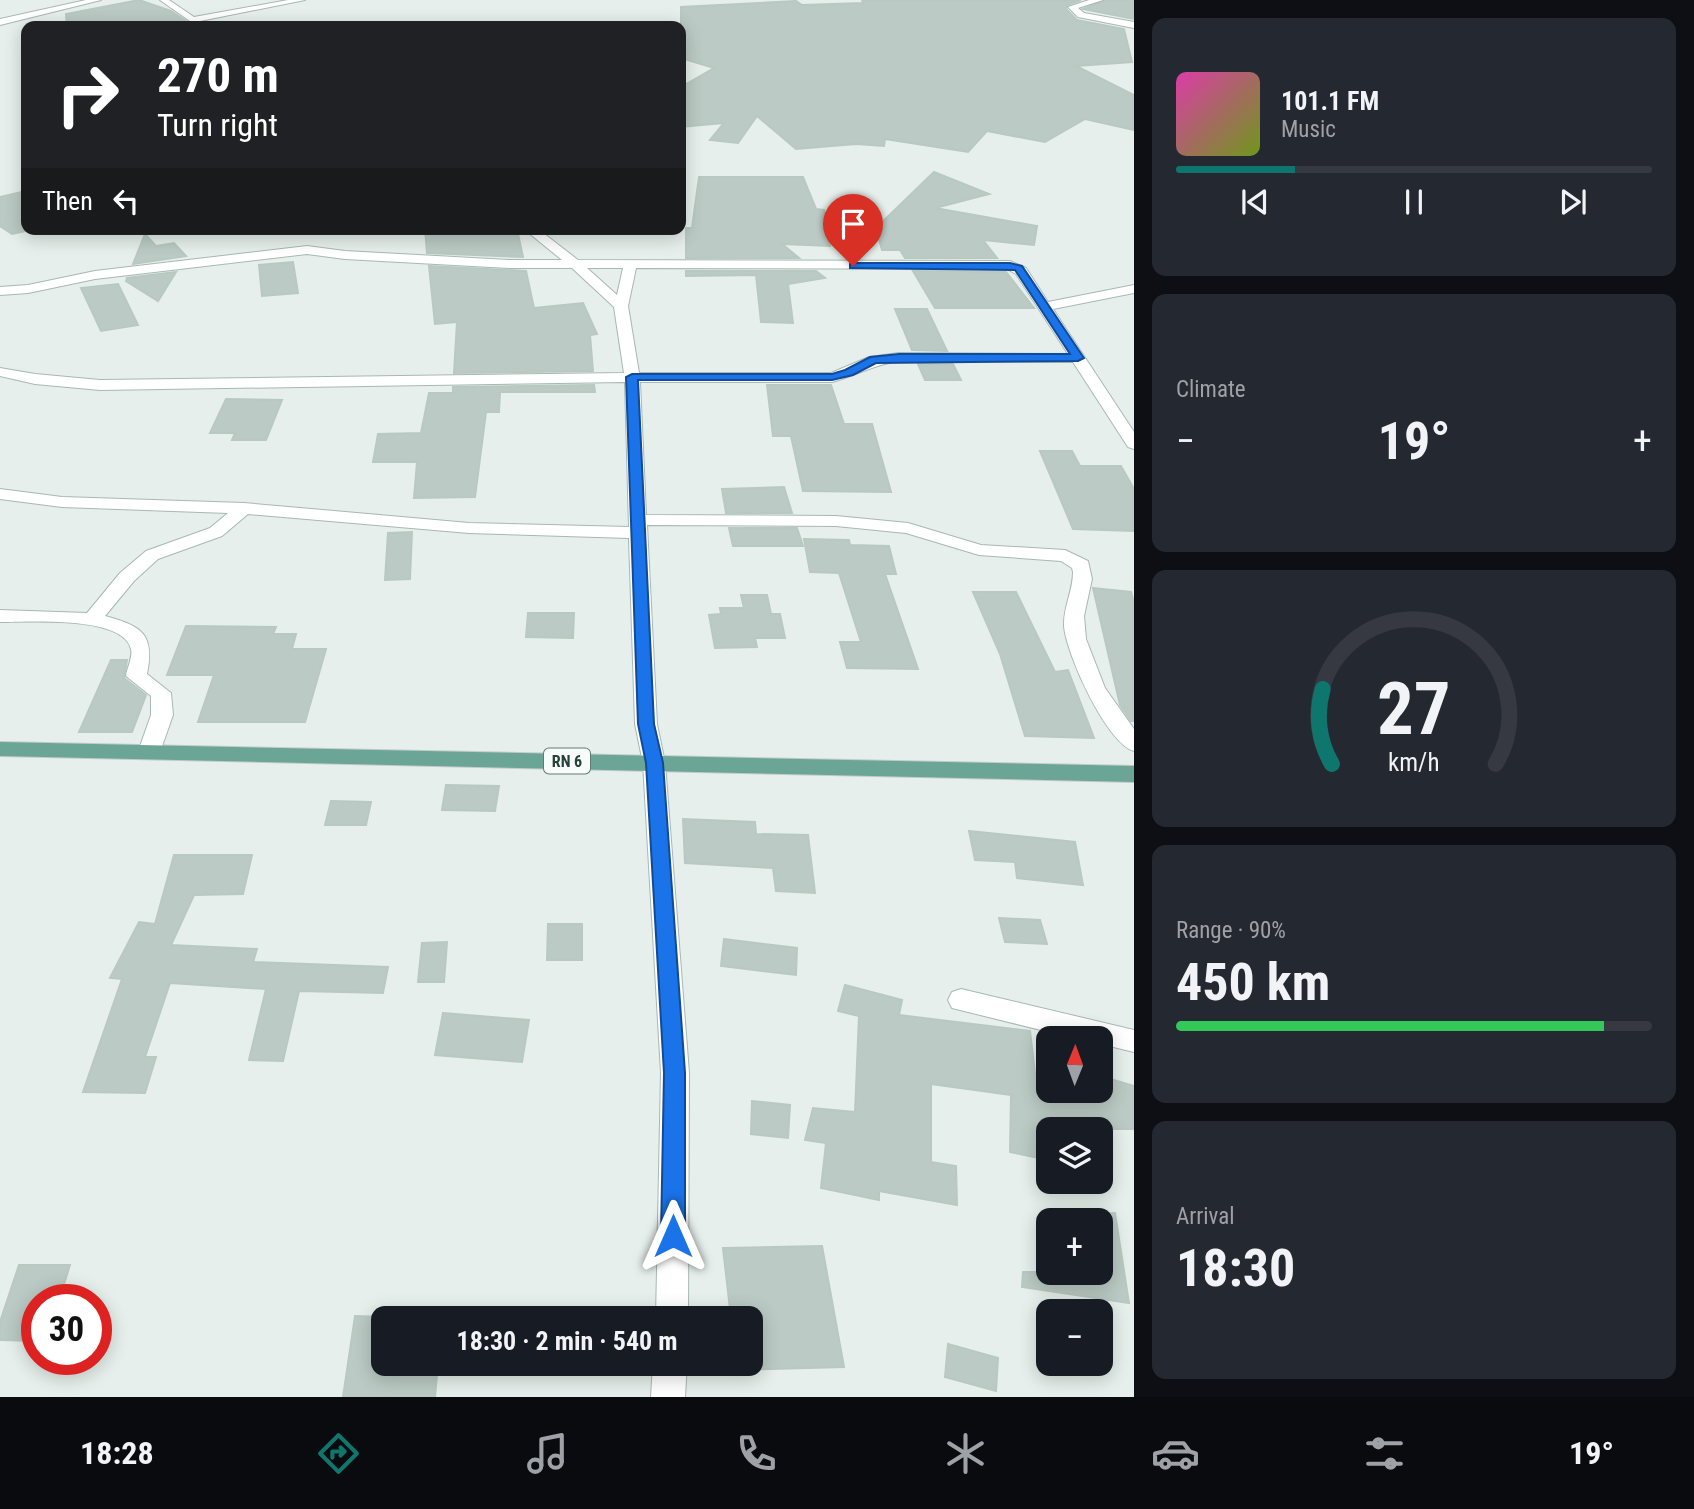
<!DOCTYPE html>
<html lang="en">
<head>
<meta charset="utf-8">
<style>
	body { margin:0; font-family:"Roboto Condensed",sans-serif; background:#242831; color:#f1f3f6; height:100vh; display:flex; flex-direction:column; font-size:26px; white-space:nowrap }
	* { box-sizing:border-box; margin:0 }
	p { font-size:23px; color:#9ea1a6 }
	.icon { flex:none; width:38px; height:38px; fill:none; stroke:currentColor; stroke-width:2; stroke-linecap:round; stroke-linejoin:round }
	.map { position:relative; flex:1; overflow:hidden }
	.sheet { display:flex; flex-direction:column; gap:18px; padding:18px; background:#0d0f14; width:560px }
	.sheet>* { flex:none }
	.hud { position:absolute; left:21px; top:21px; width:665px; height:214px; border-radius:14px; box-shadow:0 4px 18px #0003; background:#202124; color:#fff; overflow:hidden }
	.needle { width:46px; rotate:1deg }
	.controls { position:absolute; left:1036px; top:1026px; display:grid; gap:14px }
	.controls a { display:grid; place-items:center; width:77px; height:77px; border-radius:14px; background:#171b24; box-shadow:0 4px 18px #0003; font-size:35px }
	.speed { position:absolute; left:21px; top:1284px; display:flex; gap:14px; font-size:35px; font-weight:700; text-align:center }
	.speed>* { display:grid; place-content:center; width:91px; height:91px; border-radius:50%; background:#171b24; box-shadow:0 4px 18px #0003; line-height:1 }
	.speed .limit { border:10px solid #d22; background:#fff; color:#111 }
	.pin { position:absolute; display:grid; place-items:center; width:60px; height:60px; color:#fff; margin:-72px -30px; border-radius:50% 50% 50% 0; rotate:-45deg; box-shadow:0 0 7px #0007 }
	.pin .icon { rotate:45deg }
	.me { position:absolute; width:77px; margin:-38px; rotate:0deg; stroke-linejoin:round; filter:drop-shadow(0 0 5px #0008) }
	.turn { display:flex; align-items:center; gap:24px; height:147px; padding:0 21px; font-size:32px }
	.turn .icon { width:91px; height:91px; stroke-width:2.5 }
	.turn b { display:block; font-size:49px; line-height:60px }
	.then { display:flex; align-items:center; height:66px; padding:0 21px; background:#0003; gap:14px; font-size:26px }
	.big { font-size:52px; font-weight:700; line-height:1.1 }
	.sheet .tile { flex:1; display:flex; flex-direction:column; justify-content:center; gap:10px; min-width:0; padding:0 24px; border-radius:14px; background:#242831 }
	.sheet .dial { align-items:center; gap:0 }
	.dial svg { height:182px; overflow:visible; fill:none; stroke:#363941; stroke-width:7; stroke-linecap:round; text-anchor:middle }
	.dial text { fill:#f1f3f6; stroke:none }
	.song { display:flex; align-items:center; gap:21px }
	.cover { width:84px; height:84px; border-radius:10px; background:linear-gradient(135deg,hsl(320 70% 55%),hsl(80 70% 35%)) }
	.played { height:7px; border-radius:4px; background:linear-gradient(90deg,#0f766e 25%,#363941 25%) }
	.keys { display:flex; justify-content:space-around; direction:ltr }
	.heat { display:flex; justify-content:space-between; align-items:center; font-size:38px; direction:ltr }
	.charge { height:10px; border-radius:5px; background:linear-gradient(90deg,#34c759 90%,#363941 0) }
	.trip { position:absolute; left:371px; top:1306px; width:392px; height:70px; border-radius:14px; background:#171b24; box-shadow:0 4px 18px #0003; font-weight:700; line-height:70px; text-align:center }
	.menu { display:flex; height:112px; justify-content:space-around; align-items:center; background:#090b0e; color:#9ea1a6 }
	.menu .icon { width:49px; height:49px }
	.menu .active { color:#0f766e }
	.menu b { font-size:32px; color:#f1f3f6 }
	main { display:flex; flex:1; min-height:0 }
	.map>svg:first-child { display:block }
</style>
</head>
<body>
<main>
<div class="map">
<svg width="1134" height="1397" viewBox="0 0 1134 1397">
	<rect width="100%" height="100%" fill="#e6efeb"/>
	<g fill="#bbcac4" stroke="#b8c9c2" stroke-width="2">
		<path d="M139 0 171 11 193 26H67L66 14Z"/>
		<path d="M862 0H1081L1067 5 1066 9 1077 20 1124 29 1132 62 1076 66 1134 95V130L1085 119 1045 142 987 131 968 152 885 139 884 146 856 144 796 149 757 116 738 143 710 140 724 123 681 127V87L714 68 681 58V7L796 1 802 5 863 3Z"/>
		<path d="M1106 0H1134V19L1083 9Z"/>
		<path d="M934 172 989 194 935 208 1037 226 1034 245 983 240 997 258H905L900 250H882L876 228Z"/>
		<path d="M699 177H803L816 209 824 210 830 246 782 244 799 258H686V228H692Z"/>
		<path d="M26 191V231L12 234 0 226V197Z"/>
		<path d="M425 229H517L523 257 427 253Z"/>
		<path d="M145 234 156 246 174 243 186 256 133 264Z"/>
		<path d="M293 262 298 293 262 296 259 265Z"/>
		<path d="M429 266 526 271 534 308 583 303 597 334 590 335 593 371 454 373 457 322 435 324Z"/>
		<path d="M686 271H816L825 278 788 284 793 323 761 322 756 275 686 276Z"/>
		<path d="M913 271 1006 272 1034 308H935Z"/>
		<path d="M176 272 158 301 126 281 127 278Z"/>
		<path d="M118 284 138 325 101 331 81 288Z"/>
		<path d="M895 309H927L947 351 912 350Z"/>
		<path d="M918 364H953L961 380H925Z"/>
		<path d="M594 385 595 392H500L499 412H486L475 497 414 498 417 462H373L378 434 421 433 429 393H453V387Z"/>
		<path d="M767 385H831L844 424H872L891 492 803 491 791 436H773Z"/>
		<path d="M226 399 282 400 266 440H232L235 433H210Z"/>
		<path d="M1040 451H1072L1080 466H1121L1134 489V531L1073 529Z"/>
		<path d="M784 487 792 513H726L722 489Z"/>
		<path d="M729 528H797L803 546H733Z"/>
		<path d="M412 532 410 579 385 580 388 533Z"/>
		<path d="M804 539 849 540 850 545 889 546 896 574H885L918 669 847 668 840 642H861L839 573 810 572Z"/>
		<path d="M1093 588 1131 592 1134 603V721H1131L1120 705Z"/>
		<path d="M973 592H1016L1055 672 1068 670 1094 738 1025 736 1000 654Z"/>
		<path d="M741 595H767L771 614H780L785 638H755L757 647 715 648 709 615 721 614 720 608H744Z"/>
		<path d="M528 613H574L573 638 526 637Z"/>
		<path d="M186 626 276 627 273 634H296L292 649H326L305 722H198L214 675H167Z"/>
		<path d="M111 660H127L124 678 146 695 132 732H79Z"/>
		<path d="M446 785 499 786 495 811 442 810Z"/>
		<path d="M331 801 371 802 366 825H325Z"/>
		<path d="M683 819 755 822 756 834 808 835 815 893 776 891 773 868 685 863Z"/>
		<path d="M969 831 1075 842 1083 885 1017 878 1015 862 975 860Z"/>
		<path d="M174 855H252L243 894 194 895 171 945 257 949 253 962 388 967 383 993 299 991 283 1061 249 1060 266 989 170 983 145 1057H156L145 1093 83 1092 122 979 110 978 139 922 155 924Z"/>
		<path d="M999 918 1040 920 1047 944 1005 942Z"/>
		<path d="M548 924H582V960H547Z"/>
		<path d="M724 939 797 948 796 975 721 966Z"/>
		<path d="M447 942 444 982H418L422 943Z"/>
		<path d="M845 985 902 1000 899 1015 1030 1031 1037 1090H1101V1076L1134 1086V1129H1048V1160L1010 1152 1011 1095 931 1084V1162L956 1166 957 1205 879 1191V1200L821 1188 826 1143 805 1140 813 1108 855 1112 859 1016 838 1011Z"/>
		<path d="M443 1013 529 1020 522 1062 435 1055Z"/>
		<path d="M752 1101 790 1105 788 1138 751 1134Z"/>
		<path d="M1115 1213 1129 1303 1022 1287 1023 1272H1101V1214Z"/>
		<path d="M822 1246 844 1367 737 1370V1363H751V1318H731L723 1248Z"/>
		<path d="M19 1265H70L59 1300H37V1341L0 1340V1322Z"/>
		<path d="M355 1316 413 1318H383V1363H438L435 1397H343Z"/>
		<path d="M948 1344 998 1358 996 1391 945 1377Z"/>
	</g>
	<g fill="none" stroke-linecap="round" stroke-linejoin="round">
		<defs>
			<g id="minor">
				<path d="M86 0H101L0 25V19Z"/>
				<path d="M160 0H169L194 17 288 0H305L200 21 206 26H197Z"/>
				<path d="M1089 0H1103L1078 8 1084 13 1134 22V28L1078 17 1068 7Z"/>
				<path d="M524 229H538L578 260 1010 261 1026 268 1048 302 1134 285V293L1053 309 1134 432V449L1128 447 1073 362 899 361C875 364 855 376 832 382H640L646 515 836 516 908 523 981 545 1065 550 1088 561 1092 579 1084 616 1086 639 1105 688 1134 729V751C1107 744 1066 654 1064 626 1063 608 1073 591 1073 572L1072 568 1061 561 979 555 906 533 836 526 647 525 657 724 665 763 689 1073 688 1318H656L661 1073 643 763 635 724 629 538 469 533 248 514 222 536 158 559 134 581 105 616C142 626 155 634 147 674L171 693 173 715 160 752 157 757 149 759 141 757 138 752 151 715V696L126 676C127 668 133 657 131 649 123 615 27 622 0 622V610L87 613 120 573 146 551 210 528 228 513 62 507 0 499V489L62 497 244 503 469 523 629 527 625 382 100 390 35 384 0 376V368L35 374 100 380 624 373 614 307 572 268H509L345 259 307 254 95 279 28 293 0 295V287L28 285 95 271 307 246 345 251 509 260H562ZM587 268H623L617 295ZM636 268 1007 269 1016 274 1068 354 899 353 869 357 831 373H639L628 306Z"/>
				<path d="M961 989 1134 1030V1052L1101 1044V1038H1073L952 1008 948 1000 952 992Z"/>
				<path d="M653 1363H687L685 1397H651Z"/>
			</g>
			<path id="primary" d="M0 742 1134 766V782L0 756Z"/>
		</defs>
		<use href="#minor" stroke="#a8b8b2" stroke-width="2"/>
		<use href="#primary" stroke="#c2cac8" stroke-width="2"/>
		<use href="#minor" fill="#fff" fill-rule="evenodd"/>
		<use href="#primary" fill="#6aa596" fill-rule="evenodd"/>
	</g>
	<path fill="#1a73e8" stroke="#114b97" stroke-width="2" d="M853 263H1010L1022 266 1084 358 1078 361 876 363 853 375 832 380H638L654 724 663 763 685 1073V1236L682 1244 673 1247 665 1244 661 1236 664 1073 646 763 638 724 626 377 632 374H832L845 370 870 357 899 354H1070L1015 270 850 268V264Z"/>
	<g text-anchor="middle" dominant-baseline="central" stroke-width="5" stroke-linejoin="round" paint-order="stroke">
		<rect fill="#f7fbf9" stroke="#637a73" stroke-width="2" x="544" y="748.5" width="46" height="25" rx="5"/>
		<g font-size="16" font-weight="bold" fill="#24423a">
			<text x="567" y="761">RN 6</text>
		</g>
	</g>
</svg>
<div class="controls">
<a><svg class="needle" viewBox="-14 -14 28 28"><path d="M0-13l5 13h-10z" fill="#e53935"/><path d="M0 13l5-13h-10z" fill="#9ea1a6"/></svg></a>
<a><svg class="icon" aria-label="layers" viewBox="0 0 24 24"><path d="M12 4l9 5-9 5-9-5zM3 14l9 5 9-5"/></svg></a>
<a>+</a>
<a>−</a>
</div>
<div class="speed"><div class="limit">30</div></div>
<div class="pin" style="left:853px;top:266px;background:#d93025"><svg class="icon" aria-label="arrive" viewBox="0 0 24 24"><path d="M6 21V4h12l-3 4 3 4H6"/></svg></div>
<svg class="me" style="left:673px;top:1236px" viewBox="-20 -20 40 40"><path d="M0-17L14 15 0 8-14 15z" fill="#1a73e8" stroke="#fff" stroke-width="4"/></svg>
<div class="trip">18:30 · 2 min · 540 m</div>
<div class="hud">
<div class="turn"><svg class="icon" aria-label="right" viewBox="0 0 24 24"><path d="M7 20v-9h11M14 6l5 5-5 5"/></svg><div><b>270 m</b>Turn right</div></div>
<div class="then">Then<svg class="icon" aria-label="left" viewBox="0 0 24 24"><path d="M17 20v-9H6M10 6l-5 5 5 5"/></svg></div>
</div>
</div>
<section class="sheet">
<div class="tile">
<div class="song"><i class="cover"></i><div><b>101.1 FM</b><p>Music</p></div></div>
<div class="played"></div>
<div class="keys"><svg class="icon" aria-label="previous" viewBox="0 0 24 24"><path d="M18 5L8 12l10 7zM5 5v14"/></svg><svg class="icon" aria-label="pause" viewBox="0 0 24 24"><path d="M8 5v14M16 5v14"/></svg><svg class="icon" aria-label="next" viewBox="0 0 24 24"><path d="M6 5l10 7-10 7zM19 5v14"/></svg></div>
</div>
<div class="tile"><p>Climate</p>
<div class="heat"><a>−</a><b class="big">19°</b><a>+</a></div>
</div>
<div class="tile dial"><svg viewBox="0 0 100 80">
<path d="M14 69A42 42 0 1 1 86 69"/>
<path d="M14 69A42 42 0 0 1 10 36" stroke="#0f766e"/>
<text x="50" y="56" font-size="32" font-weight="700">27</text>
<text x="50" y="72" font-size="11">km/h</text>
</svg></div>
<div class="tile"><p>Range · 90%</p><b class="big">450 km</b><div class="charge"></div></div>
<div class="tile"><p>Arrival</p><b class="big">18:30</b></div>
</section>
</main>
<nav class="menu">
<b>18:28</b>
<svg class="icon active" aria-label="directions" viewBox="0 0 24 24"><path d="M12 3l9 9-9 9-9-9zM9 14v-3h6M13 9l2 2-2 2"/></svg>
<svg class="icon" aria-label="music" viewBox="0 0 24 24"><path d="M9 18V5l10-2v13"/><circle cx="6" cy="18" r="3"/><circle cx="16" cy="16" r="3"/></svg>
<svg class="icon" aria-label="phone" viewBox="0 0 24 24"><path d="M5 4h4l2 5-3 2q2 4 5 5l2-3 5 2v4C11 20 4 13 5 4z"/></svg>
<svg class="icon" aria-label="climate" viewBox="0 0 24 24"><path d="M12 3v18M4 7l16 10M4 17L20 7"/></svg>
<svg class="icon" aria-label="car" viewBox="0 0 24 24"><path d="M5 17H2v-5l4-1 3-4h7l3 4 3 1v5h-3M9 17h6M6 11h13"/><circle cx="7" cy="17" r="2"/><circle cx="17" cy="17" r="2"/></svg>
<svg class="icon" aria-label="filters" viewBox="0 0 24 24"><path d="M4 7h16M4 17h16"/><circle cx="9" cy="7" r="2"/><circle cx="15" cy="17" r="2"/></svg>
<b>19°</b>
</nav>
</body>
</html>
